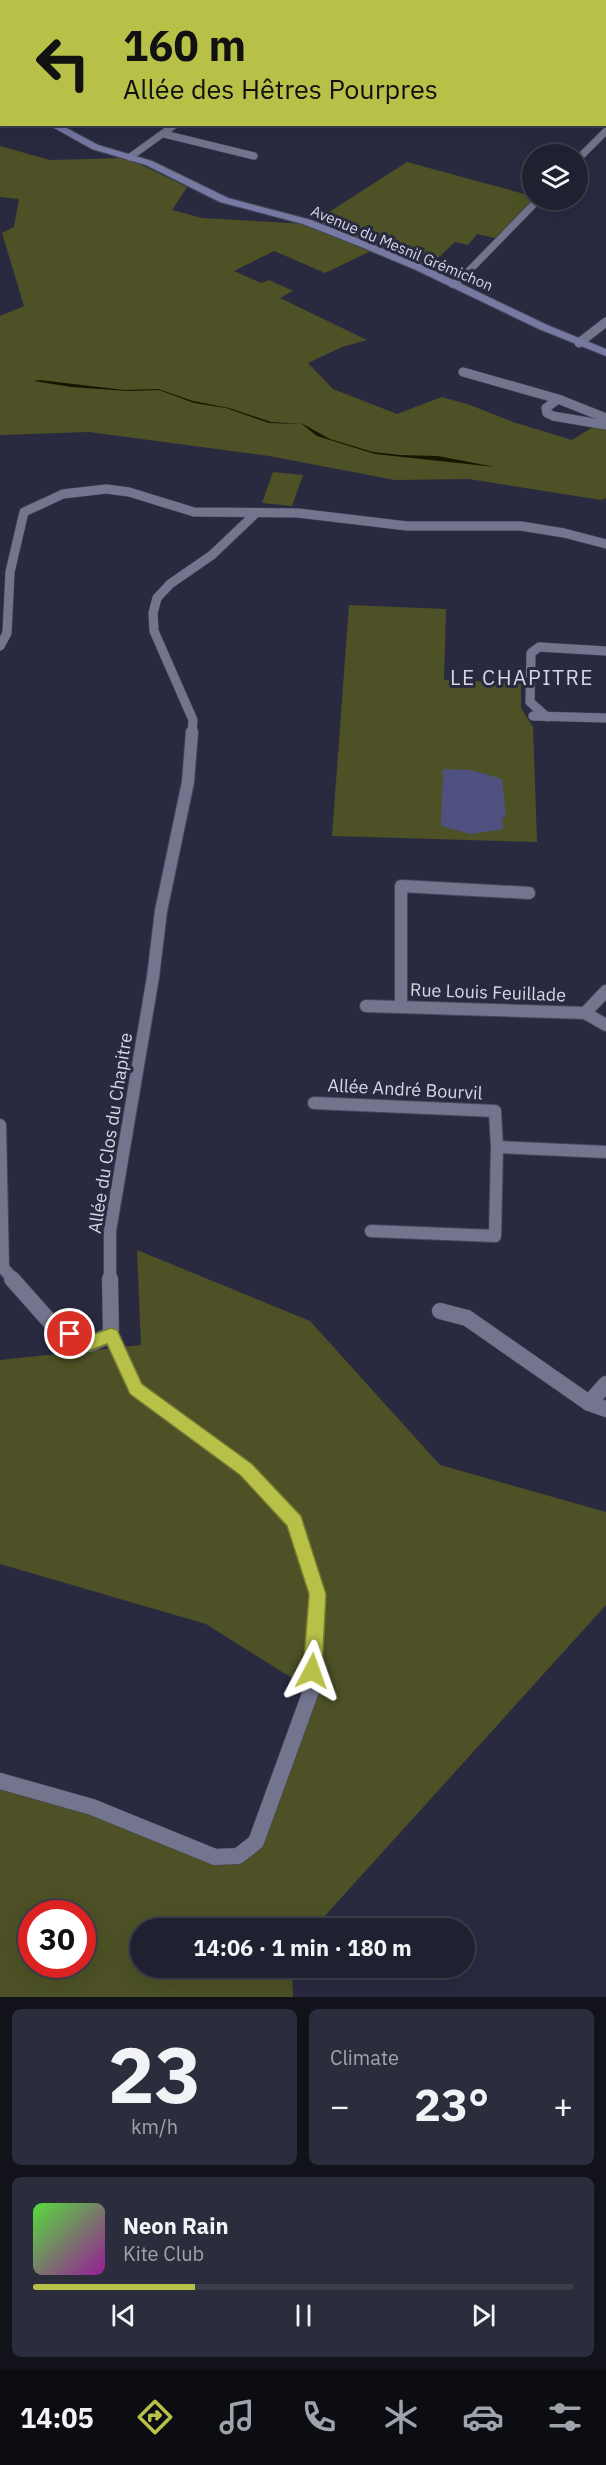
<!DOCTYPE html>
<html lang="en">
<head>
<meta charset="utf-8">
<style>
	body { margin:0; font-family:"IBM Plex Sans",sans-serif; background:#2c2d3c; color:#f1f3f6; height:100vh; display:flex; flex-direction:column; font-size:22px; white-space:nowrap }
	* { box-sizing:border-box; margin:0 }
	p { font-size:20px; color:#a1a3ab }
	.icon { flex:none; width:33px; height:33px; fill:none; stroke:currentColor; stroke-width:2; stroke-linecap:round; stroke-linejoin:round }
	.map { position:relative; height:1997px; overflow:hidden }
	.details { display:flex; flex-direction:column; gap:12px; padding:12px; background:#11121a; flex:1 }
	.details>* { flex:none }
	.banner { position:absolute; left:0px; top:0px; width:606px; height:126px; box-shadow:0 6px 24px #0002,0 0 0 2px #3c3e4c; background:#b8c147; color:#111; overflow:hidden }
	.fabs { position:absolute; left:522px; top:144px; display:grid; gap:12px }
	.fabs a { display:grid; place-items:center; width:66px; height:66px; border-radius:50%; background:#1f2030; box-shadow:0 6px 24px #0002,0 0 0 2px #3c3e4c; font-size:30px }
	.speed { position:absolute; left:18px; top:1900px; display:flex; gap:12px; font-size:30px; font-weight:700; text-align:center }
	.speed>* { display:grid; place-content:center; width:78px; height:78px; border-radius:50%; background:#1f2030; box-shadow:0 6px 24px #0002,0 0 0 2px #3c3e4c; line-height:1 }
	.speed .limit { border:9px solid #d22; background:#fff; color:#111 }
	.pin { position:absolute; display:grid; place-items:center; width:51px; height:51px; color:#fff; margin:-26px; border:3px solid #fff; border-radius:50%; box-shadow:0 2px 6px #0007 }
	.me { position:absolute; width:66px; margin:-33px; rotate:4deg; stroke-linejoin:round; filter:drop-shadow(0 0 4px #0008) }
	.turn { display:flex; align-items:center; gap:21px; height:126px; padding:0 24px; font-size:27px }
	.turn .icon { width:78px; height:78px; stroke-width:2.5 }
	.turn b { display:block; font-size:42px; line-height:51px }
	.big { font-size:45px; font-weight:700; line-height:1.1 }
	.details .tile { flex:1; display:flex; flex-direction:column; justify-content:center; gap:9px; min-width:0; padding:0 21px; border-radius:9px; background:#2c2d3c }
	.details .dial { align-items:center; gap:0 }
	.dial b { font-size:78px; line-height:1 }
	.song { display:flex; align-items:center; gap:18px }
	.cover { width:72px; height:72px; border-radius:9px; background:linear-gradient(135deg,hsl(110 70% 55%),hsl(300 70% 35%)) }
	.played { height:6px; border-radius:3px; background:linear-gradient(90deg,#b8c147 30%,#3c3e4c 30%) }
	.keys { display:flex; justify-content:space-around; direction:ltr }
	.heat { display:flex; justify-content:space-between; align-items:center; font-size:33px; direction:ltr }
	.details .tiles { flex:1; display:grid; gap:12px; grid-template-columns:1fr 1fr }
	.tile:last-child { grid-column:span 2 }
	.trip { position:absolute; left:130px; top:1918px; width:345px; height:60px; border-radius:30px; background:#1f2030; box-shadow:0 6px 24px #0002,0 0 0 2px #3c3e4c; font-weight:700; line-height:60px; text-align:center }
	.tabs { display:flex; height:96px; justify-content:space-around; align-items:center; background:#0c0d13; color:#a1a3ab }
	.tabs .icon { width:42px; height:42px }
	.tabs .current { color:#b8c147 }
	.tabs b { font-size:27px; color:#f1f3f6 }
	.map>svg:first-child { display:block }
</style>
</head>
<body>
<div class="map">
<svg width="606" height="1997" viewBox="0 0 606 1997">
	<rect width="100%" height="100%" fill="#292a40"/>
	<g fill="#4d5125" fill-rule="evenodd">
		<path d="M0 146 50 160 127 158 187 187 172 210 202 218 306 224 371 251 325 273 274 251 234 271 261 283 269 280 293 291 280 298 367 340 342 347 308 363 333 389 397 414 442 397 470 405 513 422 572 440 593 427 606 429V498L601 500 469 479 395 480 269 456 89 432 0 435V316L24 306 2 233 14 227 19 199 0 197Z"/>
		<path d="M407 162 532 196 534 200 495 238 477 234 468 245 455 242 438 258 444 274 315 221Z"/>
		<path d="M273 472 303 475 292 506 262 503Z"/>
		<path d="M349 605 446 609 444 680 521 683V708L533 727 537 842 332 836Z"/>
		<path d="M137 1250 310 1321 440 1465 606 1512V1605L313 1929H141V1968H292L293 1997H0V1781L215 1857 256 1842 311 1690 206 1624 0 1564V1360L141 1345ZM32 1914H82V1965H32Z"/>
	</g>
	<path fill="#161700" d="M40 380 124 390 158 389 193 401 229 408 271 422 303 424 330 439 373 452 400 455 438 456 495 467 375 454 317 436 302 424 269 423 226 408 194 403 159 390 128 391 71 387 34 381Z"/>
	<path fill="#4e517f" d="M443 769 471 770 502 779 506 817H502L503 829 471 834 441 826Z"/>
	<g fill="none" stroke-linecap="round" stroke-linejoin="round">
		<defs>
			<g id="street-far3">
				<path d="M200 0 205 2"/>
				<path d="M256 2 260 0"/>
				<path d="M486 2 492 0"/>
				<path d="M164 134 254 156"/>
				<path d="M130 157 176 124"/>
				<path d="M578 159 606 131"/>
				<path d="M452 284 459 281 538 200"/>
			</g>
			<g id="street-far2">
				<path d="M579 343 606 322"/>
				<path d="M463 372 558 399 546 408 547 413 553 416 606 425"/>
				<path d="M558 399 606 418"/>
				<path d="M0 646 7 633 10 572 24 512 63 494 106 489 129 492 194 512 298 513 407 526H521L564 533 606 544"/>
				<path d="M533 716 606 718"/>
				<path d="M547 717 530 702 531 653 539 647 606 651"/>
				<path d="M192 734 193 720 154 631 153 613 157 598 170 584 212 555 254 515"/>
			</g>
			<g id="street-far1">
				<path d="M366 1006 585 1013 606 1025"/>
				<path d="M401 1007V886L529 893"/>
				<path d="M585 1013 606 991"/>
				<path d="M314 1103 495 1111 497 1147"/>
				<path d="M0 1125 3 1268 14 1280"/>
				<path d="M371 1231 495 1236 497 1147 606 1152"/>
				<path d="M110 1280V1231L153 977 161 911 188 782 192 732"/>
			</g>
			<g id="street">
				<path d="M12 1279 52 1324 89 1344 111 1335"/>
				<path d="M440 1311 467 1318 589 1403 606 1409"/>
				<path d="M589 1403 606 1384"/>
				<path d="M0 1781 92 1807 215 1857 238 1856 256 1842 311 1691 317 1594 295 1522 246 1470 136 1389 111 1335 110 1279"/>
			</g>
			<g id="secondary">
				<path d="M0 109 2 110V116L0 115Z"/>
				<path d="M47 124H59L98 145 152 161 228 198 311 220 367 242 424 266 547 325 606 349V356L539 329 416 270 359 246 303 224 220 202 146 165 92 149Z"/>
			</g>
		</defs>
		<use href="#street-far3" stroke="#454658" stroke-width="8"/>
		<use href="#street-far2" stroke="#454658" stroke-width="10"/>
		<use href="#street-far1" stroke="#454658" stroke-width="14"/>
		<use href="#street" stroke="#454658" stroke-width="17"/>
		<use href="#secondary" stroke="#454658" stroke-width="2"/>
		<use href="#street-far3" stroke="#73758f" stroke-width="7"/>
		<use href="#street-far2" stroke="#73758f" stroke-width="9"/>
		<use href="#street-far1" stroke="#73758f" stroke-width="12"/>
		<use href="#street" stroke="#73758f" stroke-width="16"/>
		<use href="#secondary" fill="#7679a2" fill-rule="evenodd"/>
	</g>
	<path fill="#b8c147" stroke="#787d2e" stroke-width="1.5" d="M70 1327 89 1336 111 1328 117 1330 142 1384 252 1464 301 1516 326 1594 322 1671 319 1678 312 1680 306 1678 303 1671 309 1594 287 1526 240 1475 130 1394 107 1344 88 1351C80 1348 66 1343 62 1334L65 1329Z"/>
	<g text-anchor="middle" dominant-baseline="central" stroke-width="6" stroke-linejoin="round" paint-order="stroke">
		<g font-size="15" fill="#d5d7e6" stroke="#292a40">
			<text transform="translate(402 248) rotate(23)">Avenue du Mesnil Grémichon</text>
		</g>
		<g font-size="18" fill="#d5d7e6" stroke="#292a40">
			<text transform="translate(488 992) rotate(2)">Rue Louis Feuillade</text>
			<text transform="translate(405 1089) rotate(3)">Allée André Bourvil</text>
			<text transform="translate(110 1133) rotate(-81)">Allée du Clos du Chapitre</text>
		</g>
		<g font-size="21" letter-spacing="1.5" fill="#d5d7e6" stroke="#292a40">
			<text x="522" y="677">LE CHAPITRE</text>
		</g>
	</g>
</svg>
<div class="fabs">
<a><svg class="icon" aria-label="layers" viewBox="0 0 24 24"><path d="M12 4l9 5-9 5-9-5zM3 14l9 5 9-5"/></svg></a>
</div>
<div class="speed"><div class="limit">30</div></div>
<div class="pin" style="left:70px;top:1334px;background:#d93025"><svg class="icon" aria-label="arrive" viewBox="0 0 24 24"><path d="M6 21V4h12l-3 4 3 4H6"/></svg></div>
<svg class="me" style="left:312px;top:1671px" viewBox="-20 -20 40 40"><path d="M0-17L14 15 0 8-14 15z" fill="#b8c147" stroke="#fff" stroke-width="4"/></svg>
<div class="trip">14:06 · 1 min · 180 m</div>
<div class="banner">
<div class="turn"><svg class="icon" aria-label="left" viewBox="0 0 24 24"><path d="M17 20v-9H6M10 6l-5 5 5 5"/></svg><div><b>160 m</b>Allée des Hêtres Pourpres</div></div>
</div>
</div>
<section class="details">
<div class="tiles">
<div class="tile dial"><b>23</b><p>km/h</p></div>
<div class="tile"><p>Climate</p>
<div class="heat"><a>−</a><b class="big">23°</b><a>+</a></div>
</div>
<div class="tile">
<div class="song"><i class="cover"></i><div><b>Neon Rain</b><p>Kite Club</p></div></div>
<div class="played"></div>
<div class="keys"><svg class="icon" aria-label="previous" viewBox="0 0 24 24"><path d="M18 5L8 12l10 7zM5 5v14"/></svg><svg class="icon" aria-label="pause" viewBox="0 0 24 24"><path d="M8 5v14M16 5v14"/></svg><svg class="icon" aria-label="next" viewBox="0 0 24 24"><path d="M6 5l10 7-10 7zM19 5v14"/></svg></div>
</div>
</div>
</section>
<nav class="tabs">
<b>14:05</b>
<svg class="icon current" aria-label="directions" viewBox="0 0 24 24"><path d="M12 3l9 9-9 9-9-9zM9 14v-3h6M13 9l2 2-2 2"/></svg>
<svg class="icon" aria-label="music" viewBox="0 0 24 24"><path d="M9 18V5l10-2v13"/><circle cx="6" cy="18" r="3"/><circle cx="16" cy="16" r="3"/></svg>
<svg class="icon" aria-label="phone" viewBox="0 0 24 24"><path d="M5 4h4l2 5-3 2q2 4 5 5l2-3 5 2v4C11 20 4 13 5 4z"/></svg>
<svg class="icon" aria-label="climate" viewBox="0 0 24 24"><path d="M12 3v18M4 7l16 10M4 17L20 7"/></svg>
<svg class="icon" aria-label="car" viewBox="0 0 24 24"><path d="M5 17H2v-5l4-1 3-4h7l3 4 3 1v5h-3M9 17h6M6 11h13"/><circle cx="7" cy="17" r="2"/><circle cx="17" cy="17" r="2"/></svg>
<svg class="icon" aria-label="filters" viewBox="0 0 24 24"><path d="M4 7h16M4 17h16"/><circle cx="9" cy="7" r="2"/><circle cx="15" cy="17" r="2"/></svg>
</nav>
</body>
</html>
